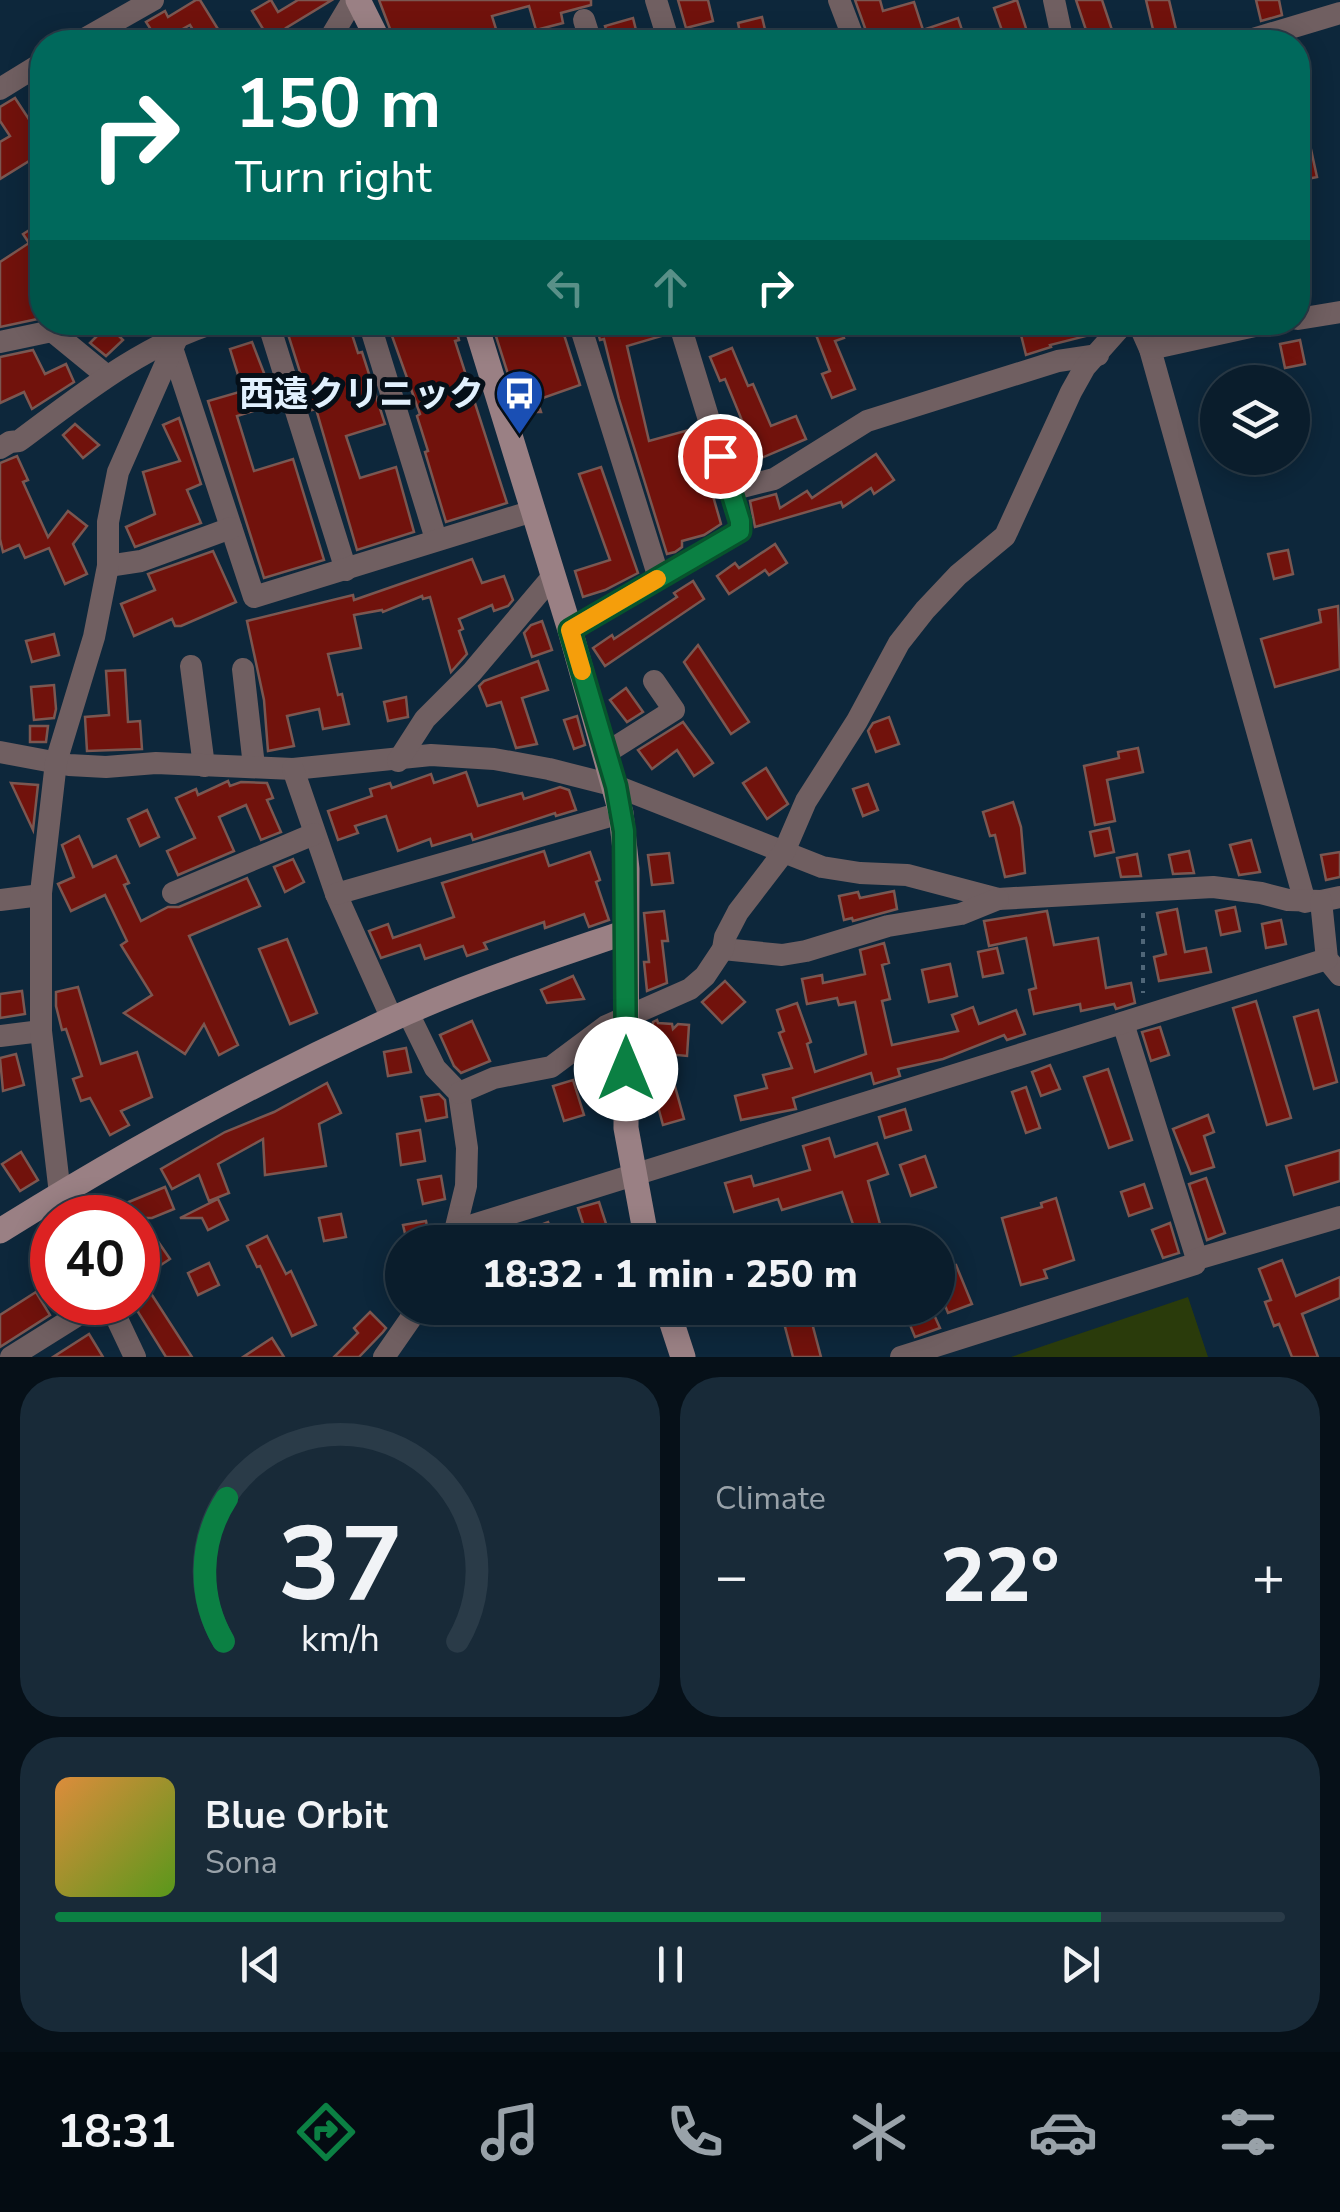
<!DOCTYPE html>
<html lang="en">
<head>
<meta charset="utf-8">
<style>
	body { margin:0; font-family:"Nunito Sans","Noto Sans JP",sans-serif; background:#182a38; color:#f1f3f6; height:100vh; display:flex; flex-direction:column; font-size:38px; white-space:nowrap }
	* { box-sizing:border-box; margin:0 }
	p { font-size:32px; color:#99a2a9 }
	.icon { flex:none; width:55px; height:55px; fill:none; stroke:currentColor; stroke-width:2; stroke-linecap:round; stroke-linejoin:round }
	.map { position:relative; height:1357px; overflow:hidden }
	.drawer { display:flex; flex-direction:column; gap:20px; padding:20px; background:#061018; flex:1 }
	.drawer>* { flex:none }
	.hud { position:absolute; left:30px; top:30px; width:1280px; height:305px; border-radius:40px; box-shadow:0 5px 25px #0003,0 0 0 2px #2a3b48; background:#00695c; color:#fff; overflow:hidden }
	.buttons { position:absolute; left:1200px; top:365px; display:grid; gap:20px }
	.buttons a { display:grid; place-items:center; width:110px; height:110px; border-radius:50%; background:#0a1d2c; box-shadow:0 5px 25px #0003,0 0 0 2px #2a3b48; font-size:50px }
	.speed { position:absolute; left:30px; top:1195px; display:flex; gap:20px; font-size:50px; font-weight:700; text-align:center }
	.speed>* { display:grid; place-content:center; width:130px; height:130px; border-radius:50%; background:#0a1d2c; box-shadow:0 5px 25px #0003,0 0 0 2px #2a3b48; line-height:1 }
	.speed .limit { border:15px solid #d22; background:#fff; color:#111 }
	.pin { position:absolute; display:grid; place-items:center; width:85px; height:85px; color:#fff; margin:-42px; border:5px solid #fff; border-radius:50%; box-shadow:0 2px 10px #0007 }
	.me { position:absolute; width:110px; margin:-55px; rotate:0deg; stroke-linejoin:round; filter:drop-shadow(0 0 8px #0008) }
	.turn { display:flex; align-items:center; gap:35px; height:210px; padding:0 40px; font-size:45px }
	.turn .icon { width:130px; height:130px; stroke-width:2.5 }
	.turn b { display:block; font-size:70px; line-height:85px }
	.lanes { display:flex; align-items:center; height:95px; padding:0 40px; background:#0003; justify-content:center; gap:50px; direction:ltr }
	.lanes .off { opacity:.35 }
	.big { font-size:75px; font-weight:800; line-height:1.1 }
	.drawer .widget { flex:1; display:flex; flex-direction:column; justify-content:center; gap:15px; min-width:0; padding:0 35px; border-radius:40px; background:#182a38 }
	.drawer .dial { align-items:center; gap:0 }
	.dial svg { height:260px; overflow:visible; fill:none; stroke:#2a3b48; stroke-width:7; stroke-linecap:round; text-anchor:middle }
	.dial text { fill:#f1f3f6; stroke:none }
	.song { display:flex; align-items:center; gap:30px }
	.cover { width:120px; height:120px; border-radius:15px; background:linear-gradient(135deg,hsl(30 70% 55%),hsl(90 70% 35%)) }
	.played { height:10px; border-radius:5px; background:linear-gradient(90deg,#0b8043 85%,#2a3b48 85%) }
	.keys { display:flex; justify-content:space-around; direction:ltr }
	.heat { display:flex; justify-content:space-between; align-items:center; font-size:55px; direction:ltr }
	.drawer .tiles { flex:1; display:grid; gap:20px; grid-template-columns:1fr 1fr }
	.widget:last-child { grid-column:span 2 }
	.trip { position:absolute; left:385px; top:1225px; width:570px; height:100px; border-radius:50px; background:#0a1d2c; box-shadow:0 5px 25px #0003,0 0 0 2px #2a3b48; font-weight:800; line-height:100px; text-align:center }
	.tabs { display:flex; height:160px; justify-content:space-around; align-items:center; background:#040c12; color:#99a2a9 }
	.tabs .icon { width:70px; height:70px }
	.tabs .current { color:#0b8043 }
	.tabs b { font-size:45px; color:#f1f3f6 }
	.map>svg:first-child { display:block }
</style>
</head>
<body>
<div class="map">
<svg width="1340" height="1357" viewBox="0 0 1340 1357">
	<rect width="100%" height="100%" fill="#0d273b"/>
	<path fill="#2a3b0b" d="M1188 1297 1208 1357H1011Z"/>
	<g fill="#71120c" stroke="#7b5751" stroke-width="2.5">
		<path d="M196 0H200L226 42H200L190 25 159 42 146 22 165 11 168 17Z"/>
		<path d="M271 0 278 12 298 0H332L286 28 294 42H271L252 11Z"/>
		<path d="M379 0H591V5L561 13 563 23 536 30 529 6 492 16 500 42H470L467 32 415 42H395Z"/>
		<path d="M678 0H708L713 21 686 28Z"/>
		<path d="M855 0H880L883 11 914 2 923 30 958 18 966 42H870Z"/>
		<path d="M1017 0 1025 25 1030 42H1006L994 8Z"/>
		<path d="M1076 0H1102L1116 42H1090Z"/>
		<path d="M1146 0H1169L1179 42H1156Z"/>
		<path d="M1256 0H1279L1282 15 1261 21Z"/>
		<path d="M762 17 767 38 742 42 738 23Z"/>
		<path d="M633 18 639 42H610L605 26Z"/>
		<path d="M15 98 42 139V153L0 179V142L10 136 0 121V107Z"/>
		<path d="M1304 117 1317 177 1298 181V118Z"/>
		<path d="M42 222V303L31 292 42 318 0 327V262L29 243 23 234Z"/>
		<path d="M85 322H123L114 331 123 340 106 356 90 343 98 335Z"/>
		<path d="M310 322H348L358 353 362 352 385 424 346 436 360 478 396 467 414 532 357 550 316 409 312 410 287 331Z"/>
		<path d="M387 322H454L459 340 455 341 507 503 446 522 425 452 428 451 417 416 420 414Z"/>
		<path d="M519 322H560L580 385 537 400 541 412H520L494 330Z"/>
		<path d="M595 322H661L665 335 627 346 649 441 696 428 715 492 713 496 721 524 704 535 682 541V547L675 552 667 554 619 399 604 339 600 340Z"/>
		<path d="M811 322H838L844 338 835 341 855 389 832 398 822 374 830 371Z"/>
		<path d="M1053 322H1104L1094 334 1050 345 1051 347 1026 355 1020 331Z"/>
		<path d="M1300 340 1305 364 1285 368 1280 344Z"/>
		<path d="M252 342 276 404 237 416 254 471 293 459 324 560 264 578 208 401 243 391 230 349Z"/>
		<path d="M732 348 748 386 753 384 771 426 796 416 806 439 745 465 735 441 748 435 725 379 720 381 710 357Z"/>
		<path d="M33 350 45 374 66 364 74 382 32 409 24 392 0 403V357Z"/>
		<path d="M179 418 201 484 187 490 201 523 135 547 126 527 155 514 143 472 180 461 163 425Z"/>
		<path d="M75 424 99 445 83 458 63 435Z"/>
		<path d="M876 454 894 480 874 494 871 488 843 507 841 502 755 527 750 501 776 494 780 508 807 491 812 498Z"/>
		<path d="M17 456 28 480 23 482 48 537 68 511 87 526 73 544 87 574 65 584 49 548 25 558 19 545 3 552 0 539V463Z"/>
		<path d="M601 467 638 573 605 590 583 597 575 571 610 560 579 474Z"/>
		<path d="M775 544 787 563 769 575 765 570 729 594 717 576 735 563 739 568Z"/>
		<path d="M1288 550 1293 574 1274 579 1268 554Z"/>
		<path d="M213 551 236 602 181 626H175L172 619 134 636 121 604 155 590 148 574Z"/>
		<path d="M472 559 482 583 504 576 513 600 508 606 494 611 492 605 459 619 463 629 459 631 467 654 451 672 430 597 423 599 422 596 383 612 382 610 354 615 361 648 328 654 338 695 342 694 349 724 323 729 319 709 287 716 294 746 268 751 264 700 247 621 353 595 354 600Z"/>
		<path d="M693 581 704 599 605 666 593 648 612 635 614 639 677 597 674 593Z"/>
		<path d="M1338 606 1340 669 1275 687 1261 639 1321 622 1319 610Z"/>
		<path d="M542 621 552 650 532 657 524 633 531 625Z"/>
		<path d="M54 634 59 655 32 662 26 641Z"/>
		<path d="M698 645 749 722 731 734 684 662Z"/>
		<path d="M538 661 548 690 522 698 537 744 516 748 501 702 487 706 479 686 484 681Z"/>
		<path d="M125 670 128 722 140 721 142 749 87 751 85 717 109 715 106 671Z"/>
		<path d="M54 685 56 709 54 718 34 720 31 687Z"/>
		<path d="M626 688 643 712 627 722 610 700Z"/>
		<path d="M406 697 408 717 388 721 384 702Z"/>
		<path d="M577 716 585 745 574 749 564 720Z"/>
		<path d="M889 717 899 744 876 752 868 731 873 723Z"/>
		<path d="M683 722 713 763 694 776 677 750 652 769 638 750Z"/>
		<path d="M30 726H48L46 742H30Z"/>
		<path d="M1138 748 1143 772 1107 780 1115 821 1095 825 1084 766 1119 758 1118 752Z"/>
		<path d="M766 768 788 804 767 819 743 783Z"/>
		<path d="M466 772 478 806 522 793 524 799 560 787 569 790 576 810 556 816 555 813 473 840 471 834 432 846 430 839 398 851 386 816 355 826 358 833 338 840 328 811 372 796 370 789 390 783 392 788 431 774 434 783Z"/>
		<path d="M228 781 230 786 241 782 267 783 273 798 267 800 281 832 261 840 246 805 219 817 234 851 178 875 167 851 195 838 176 798 196 789 198 795Z"/>
		<path d="M11 783 38 785 33 830Z"/>
		<path d="M868 784 878 810 863 816 853 789Z"/>
		<path d="M1013 802 1021 827 1025 873 1005 877 995 835 990 836 983 812Z"/>
		<path d="M147 810 159 837 140 846 128 819Z"/>
		<path d="M1109 828 1114 852 1095 856 1090 832Z"/>
		<path d="M79 836 93 867 116 856 129 883 124 885 141 921 168 907H179L247 878 260 906 189 936 238 1045 219 1055 204 1024 185 1054 124 1013 152 995 121 945 127 941 105 895 71 911 58 884 74 877 62 845Z"/>
		<path d="M1251 840 1260 872 1239 875 1230 845Z"/>
		<path d="M544 851 549 866 590 852 600 880 596 882 609 920 589 927 584 914 545 928 544 922 484 943 487 949 467 956 463 946 425 959 420 945 381 958 369 931 388 924 393 938 454 917 442 883Z"/>
		<path d="M1189 851 1194 873 1173 874 1169 855Z"/>
		<path d="M1340 852V877L1326 880 1321 855Z"/>
		<path d="M669 853 673 883 652 885 648 855Z"/>
		<path d="M1137 854 1141 876 1121 877 1117 858Z"/>
		<path d="M293 859 304 882 285 892 274 867Z"/>
		<path d="M894 891 897 909 853 921 852 918 844 920 839 896 858 892 860 898Z"/>
		<path d="M1235 907 1240 931 1221 935 1216 911Z"/>
		<path d="M1177 909 1185 952 1206 948 1211 972 1159 981 1154 957 1166 954 1157 913Z"/>
		<path d="M664 911 668 941H662L667 983 647 991 644 962H649L644 913Z"/>
		<path d="M1047 911 1054 945 1098 938 1106 988 1131 983 1135 1003 1116 1009 1114 1004 1081 1011 1080 1004 1034 1014 1029 990 1036 988 1026 938 989 946 984 921Z"/>
		<path d="M1281 920 1286 944 1266 948 1262 924Z"/>
		<path d="M287 939 317 1013 290 1024 259 949Z"/>
		<path d="M884 943 889 963 882 965 890 999 882 1001 892 1045 958 1031 952 1015 973 1007 979 1024 1016 1010 1025 1034 1007 1040 1004 1035 943 1059 898 1069 900 1076 874 1084 871 1073 793 1098 796 1109 741 1120 735 1096 767 1088 763 1075 792 1068 779 1033 784 1031 777 1010 797 1003 811 1042 807 1044 815 1072 866 1054 855 1002 839 1005 837 998 807 1004 802 979 822 975 823 983 865 974 860 950Z"/>
		<path d="M997 948 1003 973 983 977 978 952Z"/>
		<path d="M950 964 957 996 929 1002 922 970Z"/>
		<path d="M573 976 584 999 547 1003 541 990Z"/>
		<path d="M725 981 745 1002 722 1023 702 1002Z"/>
		<path d="M78 987 101 1064 137 1052 152 1097 121 1111 129 1125 110 1135 90 1098 81 1101 73 1079 82 1076 66 1029 62 1030 56 1006V992Z"/>
		<path d="M22 991 25 1014 0 1018V994Z"/>
		<path d="M1256 1001 1291 1118 1267 1125 1233 1008Z"/>
		<path d="M1318 1010 1337 1082 1314 1089 1294 1017Z"/>
		<path d="M657 1020 658 1023 672 1024 673 1029 678 1024 689 1025 687 1056 666 1054 684 1119 663 1125 648 1070 651 1069 653 1022Z"/>
		<path d="M472 1021 490 1061 461 1073 454 1066 440 1035Z"/>
		<path d="M1160 1027 1169 1055 1151 1061 1142 1032Z"/>
		<path d="M406 1048 411 1072 388 1076 384 1052Z"/>
		<path d="M16 1054 24 1085 3 1091 0 1058Z"/>
		<path d="M1050 1065 1060 1089 1041 1096 1032 1072Z"/>
		<path d="M1108 1069 1132 1140 1109 1148 1084 1077Z"/>
		<path d="M573 1080 584 1115 564 1121 553 1086Z"/>
		<path d="M327 1083 341 1113 319 1124 326 1166 265 1175 263 1139 218 1164 229 1193 209 1201 199 1175 172 1189 161 1169 225 1132 274 1112Z"/>
		<path d="M1026 1087 1040 1128 1026 1133 1012 1092Z"/>
		<path d="M439 1094 445 1100 447 1117 426 1121 421 1097Z"/>
		<path d="M905 1109 911 1130 885 1138 879 1117Z"/>
		<path d="M1208 1115 1214 1132 1204 1136 1214 1167 1191 1174 1173 1129Z"/>
		<path d="M420 1130 425 1161 401 1165 397 1134Z"/>
		<path d="M829 1138 835 1157 877 1143 888 1174 868 1181 885 1242H859L842 1192 782 1210 778 1199 734 1212 725 1183 751 1176 754 1186 810 1170 803 1146Z"/>
		<path d="M1340 1150V1181L1294 1195 1286 1166Z"/>
		<path d="M21 1152 38 1180 20 1191 2 1164Z"/>
		<path d="M925 1156 936 1187 911 1196 900 1165Z"/>
		<path d="M441 1176 445 1199 423 1204 418 1180Z"/>
		<path d="M1206 1178 1225 1233 1207 1240 1189 1184Z"/>
		<path d="M1144 1184 1152 1208 1129 1216 1121 1192Z"/>
		<path d="M165 1187 174 1209 152 1218H90Z"/>
		<path d="M1056 1198 1074 1260 1044 1270 1047 1278 1021 1285 1002 1218 1042 1207 1041 1203Z"/>
		<path d="M218 1199 228 1220 208 1230 202 1218H180Z"/>
		<path d="M599 1202 609 1233 588 1239 578 1208Z"/>
		<path d="M341 1214 346 1237 324 1241 319 1218Z"/>
		<path d="M426 1221 430 1242H407L403 1225Z"/>
		<path d="M548 1222 556 1242H535L530 1229Z"/>
		<path d="M1170 1223 1179 1253 1163 1258 1152 1230Z"/>
		<path d="M267 1236 286 1274 291 1271 316 1325 292 1336 260 1266 257 1267 247 1246Z"/>
		<path d="M52 1237V1283L32 1249Z"/>
		<path d="M157 1240 170 1259 141 1278 192 1357H166L138 1312V1253Z"/>
		<path d="M1282 1260 1296 1296 1340 1277V1298L1302 1314 1318 1357H1292L1279 1324 1274 1326 1265 1302 1271 1300 1259 1269Z"/>
		<path d="M209 1263 219 1285 198 1295 188 1273Z"/>
		<path d="M956 1265 972 1304 948 1313 938 1288V1272Z"/>
		<path d="M36 1292 50 1315 0 1347V1315Z"/>
		<path d="M780 1308H808L821 1357H793Z"/>
		<path d="M903 1308H931L940 1328 915 1337Z"/>
		<path d="M370 1312 386 1328 383 1332 359 1357H334L358 1333 354 1328Z"/>
		<path d="M89 1334 103 1357H53Z"/>
		<path d="M272 1338 284 1357H243Z"/>
	</g>
	<g fill="none" stroke-linecap="round" stroke-linejoin="round">
		<path stroke="#4f6678" stroke-width="4" stroke-dasharray="5 8" stroke-linecap="butt" d="M1143 913V993"/>
		<g stroke="#705f61" stroke-width="22">
			<path d="M656 0 669 42"/>
			<path d="M839 0 855 42"/>
			<path d="M1054 0 1063 42"/>
			<path d="M584 20 591 42"/>
			<path d="M79 42 153 0"/>
			<path d="M328 42 353 0"/>
			<path d="M1243 42 1340 13"/>
			<path d="M0 89 42 63"/>
			<path d="M1298 319 1340 312"/>
			<path d="M268 322 346 570"/>
			<path d="M369 322 436 539"/>
			<path d="M579 322 659 578"/>
			<path d="M1138 322 1150 349 1305 902"/>
			<path d="M0 342 52 331 107 376"/>
			<path d="M1150 349 1273 322"/>
			<path d="M173 351 254 597 533 511"/>
			<path d="M0 448 10 442 19 441C81 395 142 345 217 322"/>
			<path d="M730 490 774 479 867 421 1058 361 1098 355"/>
			<path d="M108 566 141 561 231 528"/>
			<path d="M570 630 740 531V521L679 322"/>
			<path d="M191 666 204 766"/>
			<path d="M243 669 254 766"/>
			<path d="M0 752 69 765 106 767 156 763 293 769 431 755 494 759 549 769 616 786 822 867 860 873 907 875 998 899 1213 887 1261 893 1288 900 1321 901 1340 897"/>
			<path d="M606 753 674 710 654 681"/>
			<path d="M398 761 425 719 472 672 553 576"/>
			<path d="M293 769 336 894 392 1019"/>
			<path d="M173 893 314 834"/>
			<path d="M336 894 621 813"/>
			<path d="M0 900 41 895"/>
			<path d="M1321 901 1327 959 1340 975"/>
			<path d="M723 949 782 955 806 951 888 926 961 914 998 899"/>
			<path d="M408 1013 435 1068 459 1093 467 1148 466 1186 453 1239"/>
			<path d="M1123 1023 1197 1259"/>
			<path d="M0 1036 41 1031"/>
			<path d="M459 1093 494 1078 551 1067 606 1026 690 989 705 976 723 949 725 937 738 912 784 852 806 801 857 721 899 643 925 610 958 575 1005 536 1071 392 1085 367 1125 322"/>
			<path d="M71 1218 60 1194 41 1031V893L56 762 94 637 108 566V522L118 472 184 322"/>
			<path d="M457 1230 1327 959"/>
			<path d="M109 1302 135 1357"/>
			<path d="M11 1357 99 1302"/>
			<path d="M384 1357 418 1308"/>
			<path d="M901 1357 1195 1264 1197 1259 1340 1217"/>
		</g>
		<g stroke="#9a8084" stroke-width="25">
			<path d="M358 0 379 42"/>
			<path d="M475 322 570 630 621 813 627 869 626 1128 647 1242"/>
			<path d="M0 1231C125 1153 256 1081 390 1020 466 985 547 959 626 932"/>
			<path d="M667 1308 683 1357"/>
		</g>
	</g>
	<g fill="none" stroke-linecap="round" stroke-linejoin="round">
		<defs>
			<path id="route" d="M626 1069 624 831 616 786 570 630 740 531V521L720 456"/>
		</defs>
		<use href="#route" stroke="#07532c" stroke-width="25"/>
		<use href="#route" stroke="#0b8043" stroke-width="18"/>
		<path stroke="#f59e0b" stroke-width="18" d="M582 671 570 630 657 579"/>
	</g>
	<defs>
		<symbol id="bus-pin" viewBox="-11 -11 22 30"><path d="M0 17L-7.5 6A9.5 9.5 0 1 1 7.5 6Z" fill="#1a4fb4" stroke="#050f18"/><path d="M-5-6H5V4H4V6H2V4H-2V6H-4V4H-5ZM-3.5-4V0h7V-4ZM-3.5 1.2v1.5H-2V1.2ZM2 1.2v1.5H3.5V1.2Z" fill="#fff"/></symbol>
	</defs>
	<g fill-rule="evenodd">
		<use href="#bus-pin" x="492" y="366" width="55" height="75"/>
	</g>
	<g text-anchor="middle" dominant-baseline="central" stroke-width="10" stroke-linejoin="round" paint-order="stroke">
		<g font-size="35" font-weight="bold" fill="#e1f0fd" stroke="#050f18" text-anchor="end">
			<text x="484" y="394">西遠クリニック</text>
		</g>
	</g>
</svg>
<div class="buttons">
<a><svg class="icon" aria-label="layers" viewBox="0 0 24 24"><path d="M12 4l9 5-9 5-9-5zM3 14l9 5 9-5"/></svg></a>
</div>
<div class="speed"><div class="limit">40</div></div>
<div class="pin" style="left:720px;top:456px;background:#d93025"><svg class="icon" aria-label="arrive" viewBox="0 0 24 24"><path d="M6 21V4h12l-3 4 3 4H6"/></svg></div>
<svg class="me" style="left:626px;top:1069px" viewBox="-20 -20 40 40"><circle r="19" fill="#fff"/><path d="M0-13L10 11 0 6-10 11z" fill="#0b8043"/></svg>
<div class="trip">18:32 · 1 min · 250 m</div>
<div class="hud">
<div class="turn"><svg class="icon" aria-label="right" viewBox="0 0 24 24"><path d="M7 20v-9h11M14 6l5 5-5 5"/></svg><div><b>150 m</b>Turn right</div></div>
<div class="lanes"><svg class="icon off" aria-label="left" viewBox="0 0 24 24"><path d="M17 20v-9H6M10 6l-5 5 5 5"/></svg><svg class="icon off" aria-label="ahead" viewBox="0 0 24 24"><path d="M12 20V5M6 11l6-6 6 6"/></svg><svg class="icon" aria-label="right" viewBox="0 0 24 24"><path d="M7 20v-9h11M14 6l5 5-5 5"/></svg></div>
</div>
</div>
<section class="drawer">
<div class="tiles">
<div class="widget dial"><svg viewBox="0 0 100 80">
<path d="M14 69A42 42 0 1 1 86 69"/>
<path d="M14 69A42 42 0 0 1 15 25" stroke="#0b8043"/>
<text x="50" y="56" font-size="32" font-weight="700">37</text>
<text x="50" y="72" font-size="11">km/h</text>
</svg></div>
<div class="widget"><p>Climate</p>
<div class="heat"><a>−</a><b class="big">22°</b><a>+</a></div>
</div>
<div class="widget">
<div class="song"><i class="cover"></i><div><b>Blue Orbit</b><p>Sona</p></div></div>
<div class="played"></div>
<div class="keys"><svg class="icon" aria-label="previous" viewBox="0 0 24 24"><path d="M18 5L8 12l10 7zM5 5v14"/></svg><svg class="icon" aria-label="pause" viewBox="0 0 24 24"><path d="M8 5v14M16 5v14"/></svg><svg class="icon" aria-label="next" viewBox="0 0 24 24"><path d="M6 5l10 7-10 7zM19 5v14"/></svg></div>
</div>
</div>
</section>
<nav class="tabs">
<b>18:31</b>
<svg class="icon current" aria-label="directions" viewBox="0 0 24 24"><path d="M12 3l9 9-9 9-9-9zM9 14v-3h6M13 9l2 2-2 2"/></svg>
<svg class="icon" aria-label="music" viewBox="0 0 24 24"><path d="M9 18V5l10-2v13"/><circle cx="6" cy="18" r="3"/><circle cx="16" cy="16" r="3"/></svg>
<svg class="icon" aria-label="phone" viewBox="0 0 24 24"><path d="M5 4h4l2 5-3 2q2 4 5 5l2-3 5 2v4C11 20 4 13 5 4z"/></svg>
<svg class="icon" aria-label="climate" viewBox="0 0 24 24"><path d="M12 3v18M4 7l16 10M4 17L20 7"/></svg>
<svg class="icon" aria-label="car" viewBox="0 0 24 24"><path d="M5 17H2v-5l4-1 3-4h7l3 4 3 1v5h-3M9 17h6M6 11h13"/><circle cx="7" cy="17" r="2"/><circle cx="17" cy="17" r="2"/></svg>
<svg class="icon" aria-label="filters" viewBox="0 0 24 24"><path d="M4 7h16M4 17h16"/><circle cx="9" cy="7" r="2"/><circle cx="15" cy="17" r="2"/></svg>
</nav>
</body>
</html>
